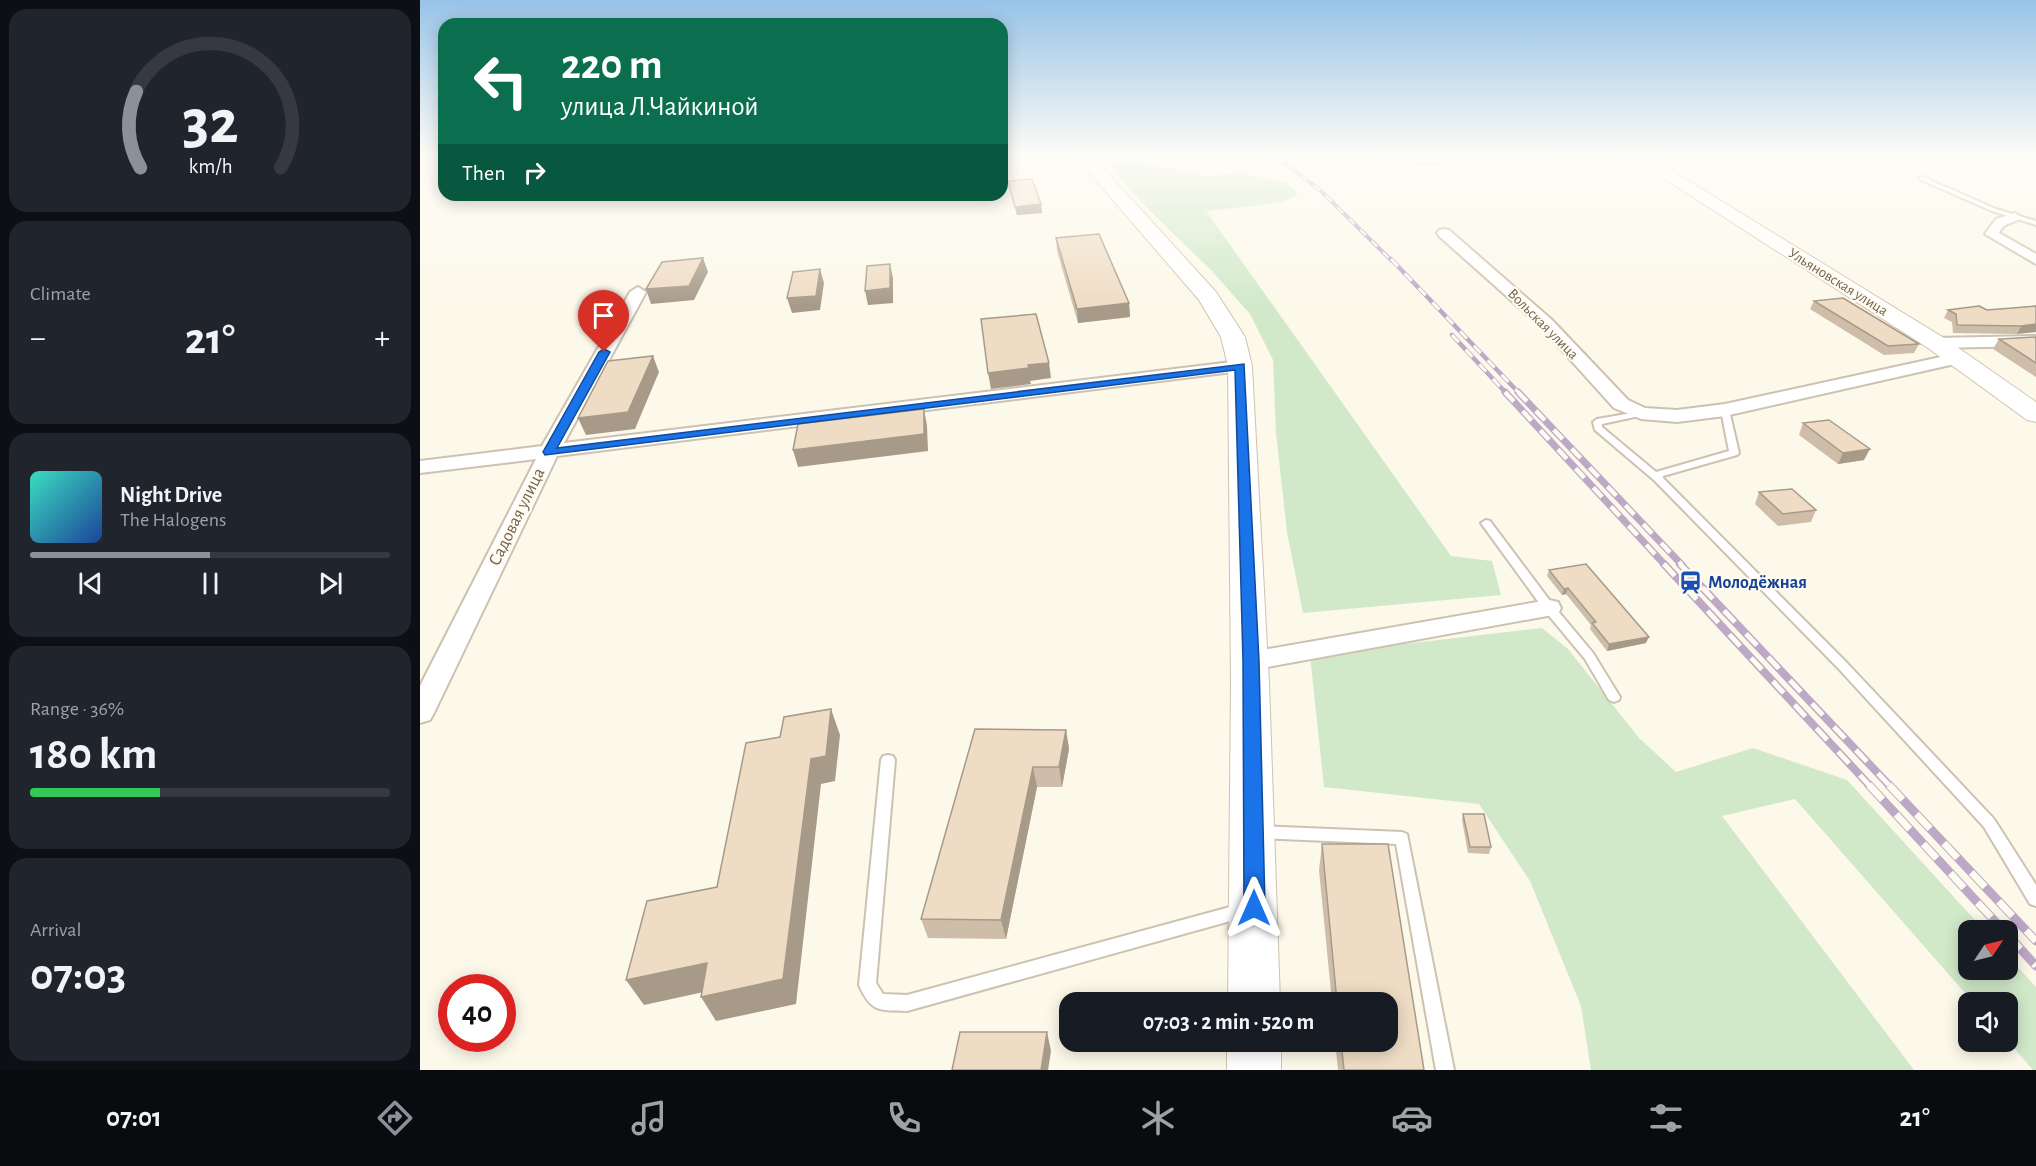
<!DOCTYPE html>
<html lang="en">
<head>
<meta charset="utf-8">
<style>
	body { margin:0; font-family:"Alegreya Sans",sans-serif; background:#20242c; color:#f1f3f6; height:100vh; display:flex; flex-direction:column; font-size:22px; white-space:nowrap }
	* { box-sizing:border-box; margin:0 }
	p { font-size:20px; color:#9ea1a6 }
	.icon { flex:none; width:33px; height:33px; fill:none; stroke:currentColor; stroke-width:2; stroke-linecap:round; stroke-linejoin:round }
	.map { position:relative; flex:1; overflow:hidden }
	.panel { display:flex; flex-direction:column; gap:9px; padding:9px; background:#0d0f14; width:420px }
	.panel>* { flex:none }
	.top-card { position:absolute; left:18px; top:18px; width:570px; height:183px; border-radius:18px; box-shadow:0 3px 15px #0003; background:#0b6e4f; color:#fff; overflow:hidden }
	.needle { width:39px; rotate:55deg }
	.controls { position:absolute; left:1538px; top:920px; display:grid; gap:12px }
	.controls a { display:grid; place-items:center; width:60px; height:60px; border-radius:12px; background:#171b24; box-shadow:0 3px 15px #0003; font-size:30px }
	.speed { position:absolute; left:18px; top:974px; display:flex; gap:12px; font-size:30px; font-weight:700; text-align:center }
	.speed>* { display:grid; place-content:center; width:78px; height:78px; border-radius:50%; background:#171b24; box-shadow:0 3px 15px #0003; line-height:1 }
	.speed .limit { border:9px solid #d22; background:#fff; color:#111 }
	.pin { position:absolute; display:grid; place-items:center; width:51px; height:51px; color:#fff; margin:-62px -26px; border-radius:50% 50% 50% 0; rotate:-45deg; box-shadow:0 0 6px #0007 }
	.pin .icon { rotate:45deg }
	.me { position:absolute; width:66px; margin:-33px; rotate:0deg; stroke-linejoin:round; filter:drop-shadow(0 0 4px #0008) }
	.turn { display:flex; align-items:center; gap:21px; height:126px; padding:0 24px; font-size:27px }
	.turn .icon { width:78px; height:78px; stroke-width:2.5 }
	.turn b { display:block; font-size:42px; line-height:51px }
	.then { display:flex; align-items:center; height:57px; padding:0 24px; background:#0003; gap:12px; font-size:22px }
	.big { font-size:45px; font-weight:700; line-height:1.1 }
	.panel .widget { flex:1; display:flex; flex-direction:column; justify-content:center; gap:9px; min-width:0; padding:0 21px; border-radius:18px; background:#20242c }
	.panel .dial { align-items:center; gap:0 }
	.dial svg { height:156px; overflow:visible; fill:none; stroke:#363941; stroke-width:7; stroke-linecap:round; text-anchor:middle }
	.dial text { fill:#f1f3f6; stroke:none }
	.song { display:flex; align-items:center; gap:18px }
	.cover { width:72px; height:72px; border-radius:9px; background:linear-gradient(135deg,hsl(170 70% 55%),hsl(220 70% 35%)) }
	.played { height:6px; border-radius:3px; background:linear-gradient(90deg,#8c9099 50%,#363941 50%) }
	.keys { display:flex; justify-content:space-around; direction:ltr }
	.heat { display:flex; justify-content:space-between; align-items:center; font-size:33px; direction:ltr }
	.charge { height:9px; border-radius:4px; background:linear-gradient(90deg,#34c759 36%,#363941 0) }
	.trip { position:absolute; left:639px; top:992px; width:339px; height:60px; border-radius:18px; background:#171b24; box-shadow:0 3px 15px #0003; font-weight:700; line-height:60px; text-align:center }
	.dock { display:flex; height:96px; justify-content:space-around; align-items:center; background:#090b0e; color:#9ea1a6 }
	.dock .icon { width:42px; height:42px }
	.dock .current { color:#8c9099 }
	.dock b { font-size:27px; color:#f1f3f6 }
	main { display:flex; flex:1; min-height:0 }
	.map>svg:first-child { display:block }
</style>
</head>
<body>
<main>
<section class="panel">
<div class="widget dial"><svg viewBox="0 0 100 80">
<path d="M14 69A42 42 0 1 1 86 69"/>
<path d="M14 69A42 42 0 0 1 12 30" stroke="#8c9099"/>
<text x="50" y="56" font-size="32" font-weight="700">32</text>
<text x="50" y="72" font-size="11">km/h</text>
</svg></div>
<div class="widget"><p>Climate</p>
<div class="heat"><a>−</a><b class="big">21°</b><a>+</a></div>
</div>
<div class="widget">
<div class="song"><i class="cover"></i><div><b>Night Drive</b><p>The Halogens</p></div></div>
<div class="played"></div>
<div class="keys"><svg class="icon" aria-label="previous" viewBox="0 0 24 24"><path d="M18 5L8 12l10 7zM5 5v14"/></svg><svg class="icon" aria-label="pause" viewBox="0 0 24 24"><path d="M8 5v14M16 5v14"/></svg><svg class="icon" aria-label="next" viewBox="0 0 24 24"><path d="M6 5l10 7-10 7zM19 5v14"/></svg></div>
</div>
<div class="widget"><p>Range · 36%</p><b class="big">180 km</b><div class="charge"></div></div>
<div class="widget"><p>Arrival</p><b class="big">07:03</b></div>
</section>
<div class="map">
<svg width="1616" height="1070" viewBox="0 0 1616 1070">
	<rect width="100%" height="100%" fill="#fcf8ea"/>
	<g fill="#d1e9c9">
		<path d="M704 156H716L726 165 754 167 783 176 823 173 866 183 878 194 864 202 786 211 1031 556 1072 561 1081 595 883 613 867 532 856 433 853 360 830 314 791 270 723 204 687 162Z"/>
		<path d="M1122 628 1148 649 1219 738 1256 772 1333 748 1427 780 1564 930H1548V969H1587V956L1616 987V1070H1613L1587 1040V1002H1553L1375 799 1302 816 1494 1070H1171L1161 1006 1110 881 1059 804 904 787 890 655Z"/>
	</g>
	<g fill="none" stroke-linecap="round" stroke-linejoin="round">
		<defs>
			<g id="lane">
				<path d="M969 156 997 159 1127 156 997 163Z"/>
				<path d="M1499 177H1503L1576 209 1616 221V225L1572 211 1499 179Z"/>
				<path d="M1305 407 1309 410 1319 453 1317 455 1243 476V478L1426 662 1574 819 1616 885V906L1610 904 1564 827 1418 668 1235 481 1175 430 1173 422 1177 419 1224 411V415L1182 424V427L1236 472 1309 451 1301 410Z"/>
				<path d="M1066 520 1070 521 1133 605 1173 653 1200 697 1199 700 1194 702 1189 700 1165 659 1125 611 1061 523Z"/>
				<path d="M468 755 473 756 475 760 456 983 463 994 487 995 821 904 827 906 829 911 827 916 821 918 487 1011C460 1010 451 1013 439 985L461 760 463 756Z"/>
				<path d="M840 826 982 832 987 834 1034 1070H1016L976 844 840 838 835 836 833 832 835 828Z"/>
			</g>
			<g id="street">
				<path d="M1595 213 1601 217C1594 225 1584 221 1579 233L1616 254V264L1565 234 1576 219Z"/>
				<path d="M1024 229 1029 230 1132 320 1208 400 1225 408 1257 410 1305 404 1539 353 1545 354 1548 358 1545 362 1539 363 1305 416 1257 422 1221 419 1194 408 1120 326 1019 236 1017 233 1019 230Z"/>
				<path d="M218 287 226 292 144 443 820 361 826 362 829 366 826 370 820 371 137 456 14 713 10 720 0 723V686L116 459 0 473V461L122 446 210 292Z"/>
				<path d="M1616 336V346L1516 348 1508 343 1516 338Z"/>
				<path d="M1129 600 1138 602 1141 608 1138 614 831 670 822 668 818 661 822 654 831 652Z"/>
			</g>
			<g id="secondary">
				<path d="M655 156H672L796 292 825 337 832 366 849 684 860 1002H808L811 684 808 366 801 337 779 300Z"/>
				<path d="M1209 156H1228L1524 338 1616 402V422L1607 420 1508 348Z"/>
				<rect x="807" y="1041" width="54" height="29"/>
			</g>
		</defs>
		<use href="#lane" stroke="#cdc2b1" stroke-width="4"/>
		<use href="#street" stroke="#cdc2b1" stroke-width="4"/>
		<use href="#secondary" stroke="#d0c3ae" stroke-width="2"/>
		<use href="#lane" fill="#fff" fill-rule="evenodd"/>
		<use href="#street" fill="#fff" fill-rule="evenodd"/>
		<use href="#secondary" fill="#fff" fill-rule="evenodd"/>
		<defs>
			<path id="rail-far4" d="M856 156 901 191 972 261"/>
			<g id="rail-far3">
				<path d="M971 259 1100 394"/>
				<path d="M1032 335 1087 394"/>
			</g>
			<g id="rail-far2">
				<path d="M1085 392 1245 565"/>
				<path d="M1098 392 1262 565"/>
			</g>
			<g id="rail-far1">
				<path d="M1244 564 1450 786"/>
				<path d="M1260 564 1470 786"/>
			</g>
			<g id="rail">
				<path d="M1449 785 1583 930"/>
				<path d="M1469 785 1616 941"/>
				<path d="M1587 934 1616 966"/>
			</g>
		</defs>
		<use href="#rail-far4" stroke="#bda8c6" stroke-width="4"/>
		<use href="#rail-far3" stroke="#bda8c6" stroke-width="4.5"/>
		<use href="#rail-far2" stroke="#bda8c6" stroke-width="7"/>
		<use href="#rail-far1" stroke="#bda8c6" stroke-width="8"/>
		<use href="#rail" stroke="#bda8c6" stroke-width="9"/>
		<use href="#rail-far4" stroke="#fefbf1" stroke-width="2" stroke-dasharray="8" stroke-linecap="butt"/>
		<use href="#rail-far3" stroke="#fefbf1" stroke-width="3" stroke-dasharray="10" stroke-linecap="butt"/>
		<use href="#rail-far2" stroke="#fefbf1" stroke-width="4.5" stroke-dasharray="13" stroke-linecap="butt"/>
		<use href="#rail-far1" stroke="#fefbf1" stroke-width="5" stroke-dasharray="16" stroke-linecap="butt"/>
		<use href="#rail" stroke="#fefbf1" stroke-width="7" stroke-dasharray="20" stroke-linecap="butt"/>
	</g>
	<g fill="#cebda9">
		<path d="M588 181 621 204 622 213 597 215 589 189Z"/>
		<path d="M636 238 709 303 710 317 658 323 637 251Z"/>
		<path d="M1394 301 1499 344 1494 353 1464 355 1390 309Z"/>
		<path d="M1616 306 1597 334 1533 333 1532 322 1524 318 1528 310H1567Z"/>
		<path d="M1616 337V377L1573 349 1579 339Z"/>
		<path d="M1383 423 1444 460 1418 464 1379 435Z"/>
		<path d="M1339 492 1396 510 1391 522 1358 526 1335 504Z"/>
		<path d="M1129 570 1226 643 1187 651 1170 629 1171 625 1146 594 1142 595 1127 576Z"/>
		<path d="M555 729 646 730 649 749 642 787H617L586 939 508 938 501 919Z"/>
		<path d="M1043 814 1071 847 1069 854 1048 853 1042 820Z"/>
		<path d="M902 844 1004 1070H918L915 1041H968V1002H912L899 870Z"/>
	</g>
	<g fill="#a79a89">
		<path d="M621 204 622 213 597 215 595 207Z"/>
		<path d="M283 258 288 272 274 300 231 304 226 289Z"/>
		<path d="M470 264 473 278V303L448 305 445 291Z"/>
		<path d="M400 269 404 283 400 310 372 313 367 298Z"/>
		<path d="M709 303 710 317 658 323 657 309Z"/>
		<path d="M1616 324V332L1597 334 1601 326Z"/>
		<path d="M233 356 239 372 215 429 166 435 158 418Z"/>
		<path d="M629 363 631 378 610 381 611 384 571 389 568 373 608 365Z"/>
		<path d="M504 409 507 426 508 451 378 467 373 450Z"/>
		<path d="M1450 449 1444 460 1418 464 1423 453Z"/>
		<path d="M1148 588 1146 594 1142 595 1144 589Z"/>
		<path d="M1229 637 1226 643 1187 651 1189 644Z"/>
		<path d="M411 709 420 735 415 781 401 784 376 1004 296 1021 281 997 391 759Z"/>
		<path d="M646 730 649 749 642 787 639 767Z"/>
		<path d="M613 767 617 787 586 939 581 920Z"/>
		<path d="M287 963 302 988 224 1005 206 980Z"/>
		<path d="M627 1032 631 1051 628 1070H621Z"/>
	</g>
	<g fill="#efdcc4" stroke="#a79a89" stroke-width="1.5">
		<path d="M612 179 621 204 595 207 588 181Z"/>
		<path d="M679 234 709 303 657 309 636 238Z"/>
		<path d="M283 258 269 286 226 289 242 262Z"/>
		<path d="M470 264V288L445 291 447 266Z"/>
		<path d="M400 269 396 296 367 298 373 272Z"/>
		<path d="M1423 298 1499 344 1468 346 1394 301Z"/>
		<path d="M1559 306 1567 310 1616 306V324L1601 326 1537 325 1536 314 1528 310Z"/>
		<path d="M616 314 629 363 608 365 609 368 568 373 561 319Z"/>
		<path d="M1616 337V363L1579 339Z"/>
		<path d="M233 356 208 412 158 418 188 361Z"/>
		<path d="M504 409V434L373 450 378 424Z"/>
		<path d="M1409 420 1450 449 1423 453 1383 423Z"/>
		<path d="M1372 489 1396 510 1363 514 1339 492Z"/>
		<path d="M1166 564 1229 637 1189 644 1172 623 1176 622 1148 588 1144 589 1129 570Z"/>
		<path d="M411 709 406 756 391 759 363 979 281 997 287 963 206 980 227 901 297 887 326 743 360 737 364 717Z"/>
		<path d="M555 729 646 730 639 767H613L581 920 501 919Z"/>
		<path d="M1043 814H1064L1071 847H1050Z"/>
		<path d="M902 844H968L1004 1070H924L921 1041H968V1002H917Z"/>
		<path d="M540 1032H627L621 1070H532Z"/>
	</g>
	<linearGradient id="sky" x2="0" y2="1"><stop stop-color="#97c3e7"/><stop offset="0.51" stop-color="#fefcf6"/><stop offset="1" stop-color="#fefcf6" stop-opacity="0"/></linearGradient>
	<rect width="1616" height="306" fill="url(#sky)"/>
	<path fill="#1a73e8" stroke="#114b97" stroke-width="1.5" d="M184 349 190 352 137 448 824 364 839 661 845 908 842 914 834 917 827 914 824 908 823 661 815 370 125 455 123 452 179 352Z"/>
	<defs>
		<symbol id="station-bare" viewBox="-9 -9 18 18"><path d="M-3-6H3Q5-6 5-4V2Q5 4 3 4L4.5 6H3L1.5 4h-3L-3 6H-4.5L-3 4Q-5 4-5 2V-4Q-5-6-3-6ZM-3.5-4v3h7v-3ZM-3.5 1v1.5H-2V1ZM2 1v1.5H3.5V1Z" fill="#1a4fb4" stroke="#fefbf1" stroke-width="2.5" paint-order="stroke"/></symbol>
	</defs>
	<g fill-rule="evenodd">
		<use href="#station-bare" x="1254" y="566" width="33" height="33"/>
	</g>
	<g text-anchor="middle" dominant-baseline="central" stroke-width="4.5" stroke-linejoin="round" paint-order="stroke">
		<g font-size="15" fill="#75634f" stroke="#fefbf1">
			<text transform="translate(1418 282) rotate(32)">Ульяновская улица</text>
			<text transform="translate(1123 324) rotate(45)">Вольская улица</text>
		</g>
		<g font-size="18" fill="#75634f" stroke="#fefbf1">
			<text transform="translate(97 517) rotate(-64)">Садовая улица</text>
		</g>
		<g font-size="18" font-weight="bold" fill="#164399" stroke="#fefbf1" text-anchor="start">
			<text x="1288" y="583">Молодёжная</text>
		</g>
	</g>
</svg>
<div class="controls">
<a><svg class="needle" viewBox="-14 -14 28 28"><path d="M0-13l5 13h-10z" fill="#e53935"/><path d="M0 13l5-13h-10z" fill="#9ea1a6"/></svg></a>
<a><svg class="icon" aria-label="sound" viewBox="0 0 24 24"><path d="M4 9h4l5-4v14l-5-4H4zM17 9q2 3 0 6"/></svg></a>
</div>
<div class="speed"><div class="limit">40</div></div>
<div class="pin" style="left:184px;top:352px;background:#d93025"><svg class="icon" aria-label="arrive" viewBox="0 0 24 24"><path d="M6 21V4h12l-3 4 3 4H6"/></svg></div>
<svg class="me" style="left:834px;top:908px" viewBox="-20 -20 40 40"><path d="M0-17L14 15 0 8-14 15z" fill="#1a73e8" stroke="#fff" stroke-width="4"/></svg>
<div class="trip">07:03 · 2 min · 520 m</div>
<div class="top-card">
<div class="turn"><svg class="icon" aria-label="left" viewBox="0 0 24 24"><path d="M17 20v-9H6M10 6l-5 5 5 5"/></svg><div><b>220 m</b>улица Л.Чайкиной</div></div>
<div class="then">Then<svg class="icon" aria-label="right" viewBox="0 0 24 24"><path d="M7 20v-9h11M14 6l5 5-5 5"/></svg></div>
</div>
</div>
</main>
<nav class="dock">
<b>07:01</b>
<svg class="icon current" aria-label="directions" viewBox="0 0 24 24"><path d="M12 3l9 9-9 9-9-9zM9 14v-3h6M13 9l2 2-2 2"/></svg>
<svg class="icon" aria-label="music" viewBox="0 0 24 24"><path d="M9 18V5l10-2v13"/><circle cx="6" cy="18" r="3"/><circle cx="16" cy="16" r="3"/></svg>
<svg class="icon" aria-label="phone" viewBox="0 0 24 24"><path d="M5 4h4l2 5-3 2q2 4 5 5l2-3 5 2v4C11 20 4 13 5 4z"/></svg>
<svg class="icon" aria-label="climate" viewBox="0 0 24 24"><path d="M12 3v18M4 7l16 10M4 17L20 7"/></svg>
<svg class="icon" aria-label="car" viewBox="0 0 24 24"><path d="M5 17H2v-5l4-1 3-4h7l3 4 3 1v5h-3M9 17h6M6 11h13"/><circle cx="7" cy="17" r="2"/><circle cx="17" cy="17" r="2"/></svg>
<svg class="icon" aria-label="filters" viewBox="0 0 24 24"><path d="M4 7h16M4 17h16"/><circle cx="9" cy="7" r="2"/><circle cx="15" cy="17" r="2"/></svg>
<b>21°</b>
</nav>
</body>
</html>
